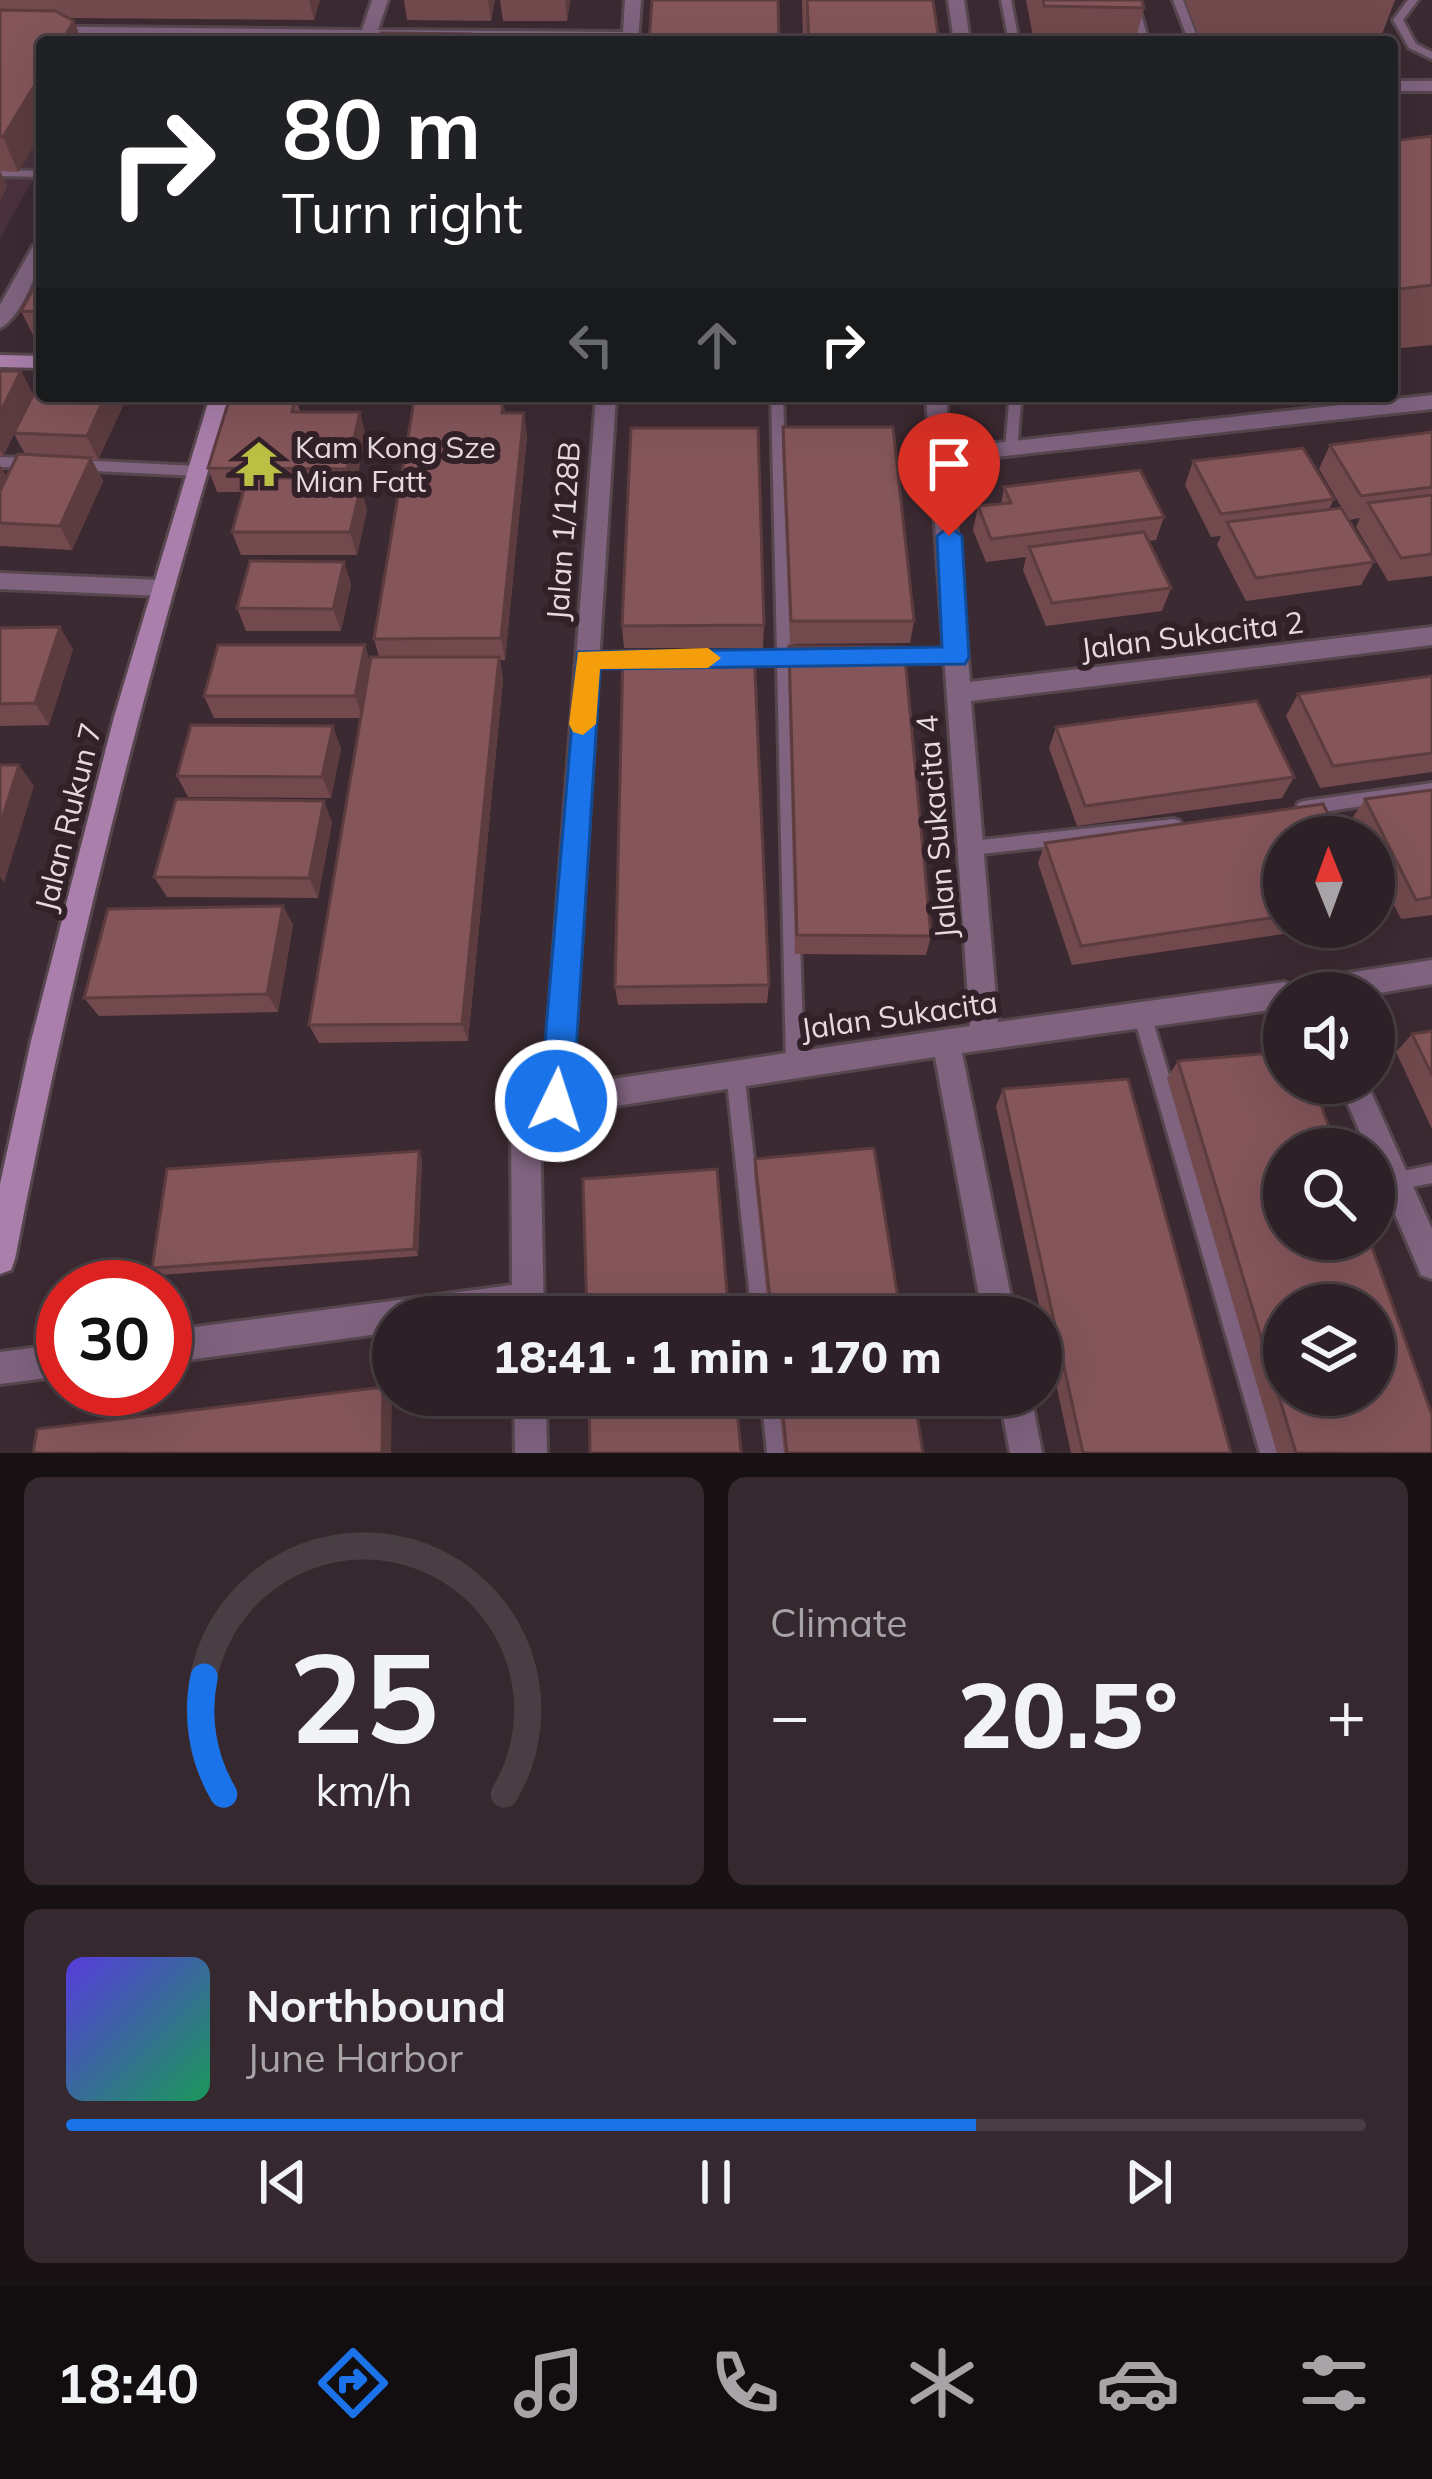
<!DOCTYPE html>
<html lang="en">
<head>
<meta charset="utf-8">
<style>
	body { margin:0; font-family:Mulish,sans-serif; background:#35282e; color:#f1f3f6; height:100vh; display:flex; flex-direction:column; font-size:45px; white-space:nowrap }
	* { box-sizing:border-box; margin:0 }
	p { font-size:39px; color:#a7a3a7 }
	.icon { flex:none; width:66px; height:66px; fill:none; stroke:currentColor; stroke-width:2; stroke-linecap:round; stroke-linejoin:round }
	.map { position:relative; height:1453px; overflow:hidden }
	.drawer { display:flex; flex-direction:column; gap:24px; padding:24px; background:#191215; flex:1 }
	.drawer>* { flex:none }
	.banner { position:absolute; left:36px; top:36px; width:1362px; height:366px; border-radius:12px; box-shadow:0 12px 48px #0002,0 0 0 3px #483e43; background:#202124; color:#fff; overflow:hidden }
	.needle { width:78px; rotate:359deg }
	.controls { position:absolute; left:1263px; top:816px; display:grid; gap:24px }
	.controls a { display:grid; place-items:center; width:132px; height:132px; border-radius:50%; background:#2d2026; box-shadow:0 12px 48px #0002,0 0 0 3px #483e43; font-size:60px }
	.speed { position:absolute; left:36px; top:1260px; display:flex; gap:24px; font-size:60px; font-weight:700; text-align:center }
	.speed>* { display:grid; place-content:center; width:156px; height:156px; border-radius:50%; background:#2d2026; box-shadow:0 12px 48px #0002,0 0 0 3px #483e43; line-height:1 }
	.speed .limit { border:18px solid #d22; background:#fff; color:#111 }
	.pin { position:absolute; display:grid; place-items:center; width:102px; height:102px; color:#fff; margin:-123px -51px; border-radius:50% 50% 50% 0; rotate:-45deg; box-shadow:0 0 12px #0007 }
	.pin .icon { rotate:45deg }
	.me { position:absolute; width:132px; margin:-66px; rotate:4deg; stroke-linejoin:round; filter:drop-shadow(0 0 9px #0008) }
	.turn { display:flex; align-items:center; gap:42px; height:252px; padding:0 48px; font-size:54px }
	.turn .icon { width:156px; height:156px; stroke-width:2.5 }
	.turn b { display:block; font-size:84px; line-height:102px }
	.lanes { display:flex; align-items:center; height:114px; padding:0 48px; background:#0003; justify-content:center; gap:60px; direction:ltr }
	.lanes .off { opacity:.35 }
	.big { font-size:90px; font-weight:800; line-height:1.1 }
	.drawer .tile { flex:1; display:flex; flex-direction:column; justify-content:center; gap:18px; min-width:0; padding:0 42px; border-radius:18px; background:#35282e }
	.drawer .dial { align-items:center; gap:0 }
	.dial svg { height:312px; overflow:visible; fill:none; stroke:#483e43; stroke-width:7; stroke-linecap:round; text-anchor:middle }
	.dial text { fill:#f1f3f6; stroke:none }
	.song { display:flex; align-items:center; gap:36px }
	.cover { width:144px; height:144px; border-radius:18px; background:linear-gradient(135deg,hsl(250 70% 55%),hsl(150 70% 35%)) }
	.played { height:12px; border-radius:6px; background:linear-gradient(90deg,#1a73e8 70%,#483e43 70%) }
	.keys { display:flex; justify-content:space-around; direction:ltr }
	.heat { display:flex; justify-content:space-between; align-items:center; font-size:66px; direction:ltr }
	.drawer .tiles { flex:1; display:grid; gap:24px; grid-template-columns:1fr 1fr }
	.tile:last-child { grid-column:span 2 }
	.trip { position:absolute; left:372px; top:1296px; width:690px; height:120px; border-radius:60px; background:#2d2026; box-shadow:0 12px 48px #0002,0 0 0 3px #483e43; font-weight:800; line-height:120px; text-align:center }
	.dock { display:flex; height:192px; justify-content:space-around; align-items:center; background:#120d0f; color:#a7a3a7 }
	.dock .icon { width:84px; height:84px }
	.dock .selected { color:#1a73e8 }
	.dock b { font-size:54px; color:#f1f3f6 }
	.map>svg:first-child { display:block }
</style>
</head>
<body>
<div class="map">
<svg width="1432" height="1453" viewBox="0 0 1432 1453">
	<rect width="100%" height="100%" fill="#3c2a32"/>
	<path fill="#4a323d" d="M22 36H116L112 42H42V164L0 238V70Z"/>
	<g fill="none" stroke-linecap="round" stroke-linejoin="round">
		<defs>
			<g id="lane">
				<path d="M1001 0H1011L1019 42H1009Z"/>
				<path d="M1127 0H1137L1149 42H1139Z"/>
				<path d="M1173 0H1183L1199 42H1189Z"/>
				<path d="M1408 0H1418L1403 20 1416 44 1432 52V59L1409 48 1393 20Z"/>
				<path d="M0 170 42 171V177L0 176Z"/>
				<path d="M771 396H783L791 652 795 657 791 662 804 1063 801 1069 795 1071 789 1069 786 1063 777 663 734 664 727 658 734 652H777Z"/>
				<path d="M1015 400 1021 404 1017 449 1011 453 1005 449 1009 404Z"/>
				<path d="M0 457 33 458 39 463 33 468 0 467Z"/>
				<path d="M75 460 197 466 204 471 197 476 75 470 68 465Z"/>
				<path d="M890 651H956L963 657 956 663H890L883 657Z"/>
				<path d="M644 652 651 658 644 664 587 665 580 659 587 653Z"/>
				<path d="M1432 783V795L1304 815 1298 813 1296 808 1298 803 1304 801Z"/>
				<path d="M1174 819 1180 821 1182 826 1180 831 1174 833 971 855 965 853 963 848 965 843 971 841Z"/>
				<path d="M1142 1006 1148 1008 1151 1014 1280 1453H1260L1133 1014 1136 1008Z"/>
				<path d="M735 1064 741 1066 744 1072 772 1317H752L726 1072 729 1066Z"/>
				<path d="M1432 1165V1183L1396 1190 1389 1188 1387 1181 1389 1174Z"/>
				<path d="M761 1395H781L787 1453H767Z"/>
			</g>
			<g id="street">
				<path d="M372 0H388L378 30 623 32 625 0H641L638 42 0 36V26L362 30Z"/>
				<path d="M948 0H964L970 42H954Z"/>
				<rect x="1392" y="81" width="40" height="10"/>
				<path d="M42 240C42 265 22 317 0 328V305L33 246Z"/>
				<path d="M1432 395V409L951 462 970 682 1432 627V645L971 701 998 1022 1284 982 1292 985 1302 980 1432 960V984L1374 994 1284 993V1008L962 1053 1015 1317H983L935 1057 557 1115 540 1122 544 1317H393V1332L165 1363V1331L512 1285 511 1114 515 1104 543 1093 596 396H616L572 1085 970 1026 926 396H946L950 448Z"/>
				<path d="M0 573 161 580 172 588 161 596 0 589Z"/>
				<path d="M1339 1083H1367L1432 1229V1279L1421 1275 1374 1165V1149H1367Z"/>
				<path d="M63 1344V1376L0 1384V1352Z"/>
				<path d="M514 1395H546L547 1453H515Z"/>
				<path d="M999 1395H1031L1042 1453H1010Z"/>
			</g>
			<g id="secondary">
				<path d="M0 355 42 356V368L0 367Z"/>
				<path d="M210 396H230C145 681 71 967 15 1259L11 1270 0 1274V1184L31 1041 114 717Z"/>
			</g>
		</defs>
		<use href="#lane" stroke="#57464e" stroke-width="6"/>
		<use href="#street" stroke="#57464e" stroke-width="6"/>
		<use href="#secondary" stroke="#57464e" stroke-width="6"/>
		<use href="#lane" fill="#7f637f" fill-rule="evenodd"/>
		<use href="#street" fill="#7f637f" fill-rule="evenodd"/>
		<use href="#secondary" fill="#aa7fab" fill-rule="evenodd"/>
	</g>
	<g fill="#724a4d">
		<path d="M0 0H320L314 20 69 18 74 21 82 42H42V131L18 172 0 171 7 187 0 200Z"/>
		<path d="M404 0H495L491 21 407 20Z"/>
		<path d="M500 0H570L567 21H503Z"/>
		<path d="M802 0H933L939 42H803Z"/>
		<path d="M1026 0H1142L1144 8 1135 42H1034Z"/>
		<path d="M1185 0H1395L1379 42H1201Z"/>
		<path d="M1432 136V345L1392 349V141Z"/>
		<path d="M42 273V336L33 335 21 311Z"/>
		<path d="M0 371H21L33 395 126 399 98 460H92L103 481 72 550 0 546V491L25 454 14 434 3 456H0Z"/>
		<path d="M296 397 300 412 366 436 355 486 367 510 357 555H241L232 532 243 492H217L208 468Z"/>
		<path d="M503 400 505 413H524L527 436 505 660H500L503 679 468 1041 319 1043 309 1025 361 718H214L204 696 370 662 379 657 374 639Z"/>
		<path d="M783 427 914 621 910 643 790 644 782 450Z"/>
		<path d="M1432 432V576L1388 581 1356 527 1360 518 1349 520 1319 469 1330 445Z"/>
		<path d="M1193 461 1334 499 1329 509 1374 562 1361 585 1246 601 1217 545 1221 536 1211 537 1185 485Z"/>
		<path d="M1004 487 1164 517 1156 540 1148 541 1171 588 1162 611 1046 626 1023 570 1026 557 986 562 973 530 978 506 1001 504Z"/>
		<path d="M344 562 351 585 341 631H246L237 608Z"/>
		<path d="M764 625 763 648H624L622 626Z"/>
		<path d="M0 628 73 649 49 725 0 726Z"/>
		<path d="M789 646 931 936 926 955 795 954 788 668Z"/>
		<path d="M1432 676V772L1320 788 1286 716 1298 694Z"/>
		<path d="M1056 727 1294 777 1282 798 1077 826 1049 748Z"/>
		<path d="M341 748 331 798 188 797 177 776Z"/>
		<path d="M1432 790V915L1401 919 1374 866V837H1360L1351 820 1365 799Z"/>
		<path d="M332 822 318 898 167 897 154 877Z"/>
		<path d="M1284 837V927H1331L1072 965 1038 863 1045 843Z"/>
		<path d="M283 906 293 925 278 1012 99 1016 84 998Z"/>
		<path d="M769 985 767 1003 618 1005 615 987Z"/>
		<path d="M1432 1031V1129L1396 1052 1412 1034Z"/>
		<path d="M1178 1061 1432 1453H1277L1167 1078Z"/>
		<path d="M1003 1089 1231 1453H1071L996 1106Z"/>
		<path d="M422 1159 418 1256 160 1275 152 1268Z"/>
		<path d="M755 1159 901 1317H769L754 1174Z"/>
		<path d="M778 1395H914L923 1453H784Z"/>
	</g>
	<g fill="#5c3c3f">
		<path d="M309 0H320L314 20Z"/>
		<path d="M488 0H495L491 21Z"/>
		<path d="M565 0H570L567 21Z"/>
		<path d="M74 21 82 42H61Z"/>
		<path d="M42 73V131L18 172 3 137Z"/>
		<path d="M0 171 7 187 0 200Z"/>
		<path d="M21 371 33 395 3 456 0 450V413Z"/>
		<path d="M105 396H125L126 399 98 460 87 436Z"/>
		<path d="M360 412 366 436 354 492 347 469Z"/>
		<path d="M524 413 527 436 505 660 501 638Z"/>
		<path d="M91 458 103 481 72 550 60 526Z"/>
		<path d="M0 465 7 477 0 491Z"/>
		<path d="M361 486 367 510 357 555 350 532Z"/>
		<path d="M344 562 351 585 341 631 333 609Z"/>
		<path d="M60 627 73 649 49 725 35 703Z"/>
		<path d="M365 645 372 668 363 718 355 696Z"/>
		<path d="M499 657 503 679 468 1041 462 1024Z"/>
		<path d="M333 726 341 748 331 798 322 777Z"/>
		<path d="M19 765 34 786 4 883 0 877V825Z"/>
		<path d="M324 801 332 822 318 898 309 878Z"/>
		<path d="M283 906 293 925 278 1012 267 994Z"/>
		<path d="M419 1151 422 1159 418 1256 414 1249Z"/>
		<path d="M383 1387 392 1397 391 1453H382Z"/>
	</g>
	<g fill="#84565a" stroke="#5c3c3f" stroke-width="3" fill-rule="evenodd">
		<path d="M652 0H778L779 42H649Z"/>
		<path d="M807 0H933L939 42H809Z"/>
		<path d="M1043 0H1142L1144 8 1044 6Z"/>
		<path d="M0 10 55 11 74 21 61 42H42V73L3 137 0 136Z"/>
		<path d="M381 33 471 34 469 42H378Z"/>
		<path d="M157 39H216L215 42H155Z"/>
		<path d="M505 40 570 41 504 42Z"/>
		<path d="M1432 136V285L1392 290V141Z"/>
		<path d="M42 273V312L21 311Z"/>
		<path d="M0 371H21L0 413Z"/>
		<path d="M42 377V396H105L87 436 14 433Z"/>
		<path d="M230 397H296L292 412H360L347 469 208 468Z"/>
		<path d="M503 400 502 413H524L501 638 374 639 414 401Z"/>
		<path d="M783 427H893L914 621H791Z"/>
		<path d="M631 428H758L764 625 622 626Z"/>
		<path d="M1432 432V487L1361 496 1330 445Z"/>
		<path d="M1303 448 1334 499 1221 514 1193 461Z"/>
		<path d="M18 454 91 458 60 526 0 523V491Z"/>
		<path d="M1140 470 1164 517 991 539 978 506 1011 503 1004 487Z"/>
		<path d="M247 478H302L300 486H361L350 532H232Z"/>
		<path d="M1432 495V554L1401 558 1368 503Z"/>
		<path d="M1341 508 1374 562 1256 578 1227 522Z"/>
		<path d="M1144 532 1171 588 1052 603 1029 547Z"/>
		<path d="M250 561 344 562 333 609 237 608Z"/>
		<path d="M60 627 35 703 0 704V628Z"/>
		<path d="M218 645H365L355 696H204Z"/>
		<path d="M789 646 904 647 931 936 797 935Z"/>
		<path d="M754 652 769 985 615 987 623 653Z"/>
		<path d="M371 657H499L462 1024 309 1025Z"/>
		<path d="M1432 676V753L1333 766 1298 694Z"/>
		<path d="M1257 701 1294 777 1085 806 1056 727Z"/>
		<path d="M191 725 333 726 322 777 177 776Z"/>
		<path d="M0 765H19L0 825Z"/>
		<path d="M1432 790V897L1416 900 1365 799Z"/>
		<path d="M176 799 324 801 309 878 154 877Z"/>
		<path d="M1323 804 1339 837H1284V916L1081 946 1045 843Z"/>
		<path d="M283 906 267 994 84 998 108 909Z"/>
		<path d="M1432 1031V1075L1412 1034Z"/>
		<path d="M1284 1052V1083H1313L1337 1149H1284V1239H1369L1432 1415V1453H1296L1178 1061ZM1284 1305H1374V1395H1284Z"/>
		<path d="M1128 1079 1231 1453H1083L1003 1089Z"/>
		<path d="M874 1148 901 1317H772L755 1159Z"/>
		<path d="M419 1151 414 1249 152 1268 167 1169Z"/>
		<path d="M717 1169 729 1317H587L583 1179Z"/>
		<path d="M383 1387 382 1453H33L37 1429Z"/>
		<path d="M589 1395H736L741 1453H590Z"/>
		<path d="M781 1395H914L923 1453H787Z"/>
	</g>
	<path fill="#1a73e8" stroke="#114b97" stroke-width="3" d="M949 527 962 536 969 657 965 664 600 669 573 1101 568 1112 556 1117 545 1112 540 1101 578 652 942 647 937 536Z"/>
	<path fill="#f59e0b" d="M708 648 721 658 708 668 600 669 596 724 583 735 573 732 569 724 578 652Z"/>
	<defs>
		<symbol id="temple-bare" viewBox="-9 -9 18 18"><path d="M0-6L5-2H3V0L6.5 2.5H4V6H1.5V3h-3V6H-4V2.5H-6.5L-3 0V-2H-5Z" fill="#bbc044" stroke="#322128" stroke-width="2.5" paint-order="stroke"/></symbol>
	</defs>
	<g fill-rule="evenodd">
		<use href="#temple-bare" x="226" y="431" width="66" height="66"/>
	</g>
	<g text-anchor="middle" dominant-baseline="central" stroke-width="12" stroke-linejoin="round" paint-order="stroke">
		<g font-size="30" fill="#e6dadf" stroke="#322128" text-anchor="start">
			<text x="295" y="447">Kam Kong Sze<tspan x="295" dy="34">Mian Fatt</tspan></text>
		</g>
		<g font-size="30" fill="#e6dadf" stroke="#322128">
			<text transform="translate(563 531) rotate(-86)">Jalan 1/128B</text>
			<text transform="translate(1192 635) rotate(-7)">Jalan Sukacita 2</text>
			<text transform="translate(68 817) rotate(-76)">Jalan Rukun 7</text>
			<text transform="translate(936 827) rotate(-95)">Jalan Sukacita 4</text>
			<text transform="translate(899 1015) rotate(-8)">Jalan Sukacita</text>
		</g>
	</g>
</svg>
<div class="controls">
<a><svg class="needle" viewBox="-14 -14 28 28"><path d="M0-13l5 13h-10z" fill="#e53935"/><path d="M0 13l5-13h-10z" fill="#a7a3a7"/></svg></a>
<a><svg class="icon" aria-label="sound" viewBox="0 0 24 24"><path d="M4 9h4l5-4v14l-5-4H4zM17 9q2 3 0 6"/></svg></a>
<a><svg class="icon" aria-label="search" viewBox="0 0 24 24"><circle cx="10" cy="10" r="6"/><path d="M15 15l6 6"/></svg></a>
<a><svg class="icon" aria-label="layers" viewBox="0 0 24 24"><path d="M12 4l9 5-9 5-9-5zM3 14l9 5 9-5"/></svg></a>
</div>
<div class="speed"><div class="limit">30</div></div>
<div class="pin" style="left:949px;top:536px;background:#d93025"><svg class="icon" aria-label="arrive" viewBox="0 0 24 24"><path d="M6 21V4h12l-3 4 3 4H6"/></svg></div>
<svg class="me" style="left:556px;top:1101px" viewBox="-20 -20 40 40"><circle r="17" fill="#1a73e8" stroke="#fff" stroke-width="3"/><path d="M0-11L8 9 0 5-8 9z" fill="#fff"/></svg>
<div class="trip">18:41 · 1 min · 170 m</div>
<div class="banner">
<div class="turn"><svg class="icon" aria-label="right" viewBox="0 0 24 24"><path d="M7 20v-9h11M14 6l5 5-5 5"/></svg><div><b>80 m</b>Turn right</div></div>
<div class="lanes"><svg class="icon off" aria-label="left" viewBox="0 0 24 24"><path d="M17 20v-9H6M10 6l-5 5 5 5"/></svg><svg class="icon off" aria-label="ahead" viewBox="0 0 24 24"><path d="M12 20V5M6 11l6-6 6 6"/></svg><svg class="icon" aria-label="right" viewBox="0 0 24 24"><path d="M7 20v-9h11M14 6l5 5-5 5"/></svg></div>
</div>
</div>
<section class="drawer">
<div class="tiles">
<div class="tile dial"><svg viewBox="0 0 100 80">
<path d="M14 69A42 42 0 1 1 86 69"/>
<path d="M14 69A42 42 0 0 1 9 39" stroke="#1a73e8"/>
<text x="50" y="56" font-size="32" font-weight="700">25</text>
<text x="50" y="72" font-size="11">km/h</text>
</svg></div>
<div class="tile"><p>Climate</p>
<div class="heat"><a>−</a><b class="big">20.5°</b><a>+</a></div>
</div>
<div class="tile">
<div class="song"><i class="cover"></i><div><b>Northbound</b><p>June Harbor</p></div></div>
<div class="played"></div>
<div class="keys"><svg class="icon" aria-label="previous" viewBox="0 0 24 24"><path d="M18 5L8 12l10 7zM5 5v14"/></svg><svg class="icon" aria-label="pause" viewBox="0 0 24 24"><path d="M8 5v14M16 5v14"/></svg><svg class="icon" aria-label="next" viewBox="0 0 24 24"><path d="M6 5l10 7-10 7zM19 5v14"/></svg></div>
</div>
</div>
</section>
<nav class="dock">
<b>18:40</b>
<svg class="icon selected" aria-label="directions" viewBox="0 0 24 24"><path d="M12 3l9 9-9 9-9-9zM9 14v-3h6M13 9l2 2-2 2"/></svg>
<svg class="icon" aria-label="music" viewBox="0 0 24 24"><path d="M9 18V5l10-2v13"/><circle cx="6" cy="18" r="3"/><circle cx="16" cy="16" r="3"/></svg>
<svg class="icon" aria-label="phone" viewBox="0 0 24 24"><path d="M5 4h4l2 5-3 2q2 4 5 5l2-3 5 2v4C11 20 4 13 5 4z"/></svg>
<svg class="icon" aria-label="climate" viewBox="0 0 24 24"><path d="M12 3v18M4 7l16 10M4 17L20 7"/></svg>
<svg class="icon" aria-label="car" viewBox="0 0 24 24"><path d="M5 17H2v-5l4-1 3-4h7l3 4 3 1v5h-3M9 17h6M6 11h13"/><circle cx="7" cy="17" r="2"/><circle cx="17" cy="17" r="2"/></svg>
<svg class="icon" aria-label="filters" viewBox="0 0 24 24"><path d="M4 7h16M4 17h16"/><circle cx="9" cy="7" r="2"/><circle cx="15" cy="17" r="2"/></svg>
</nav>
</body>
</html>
